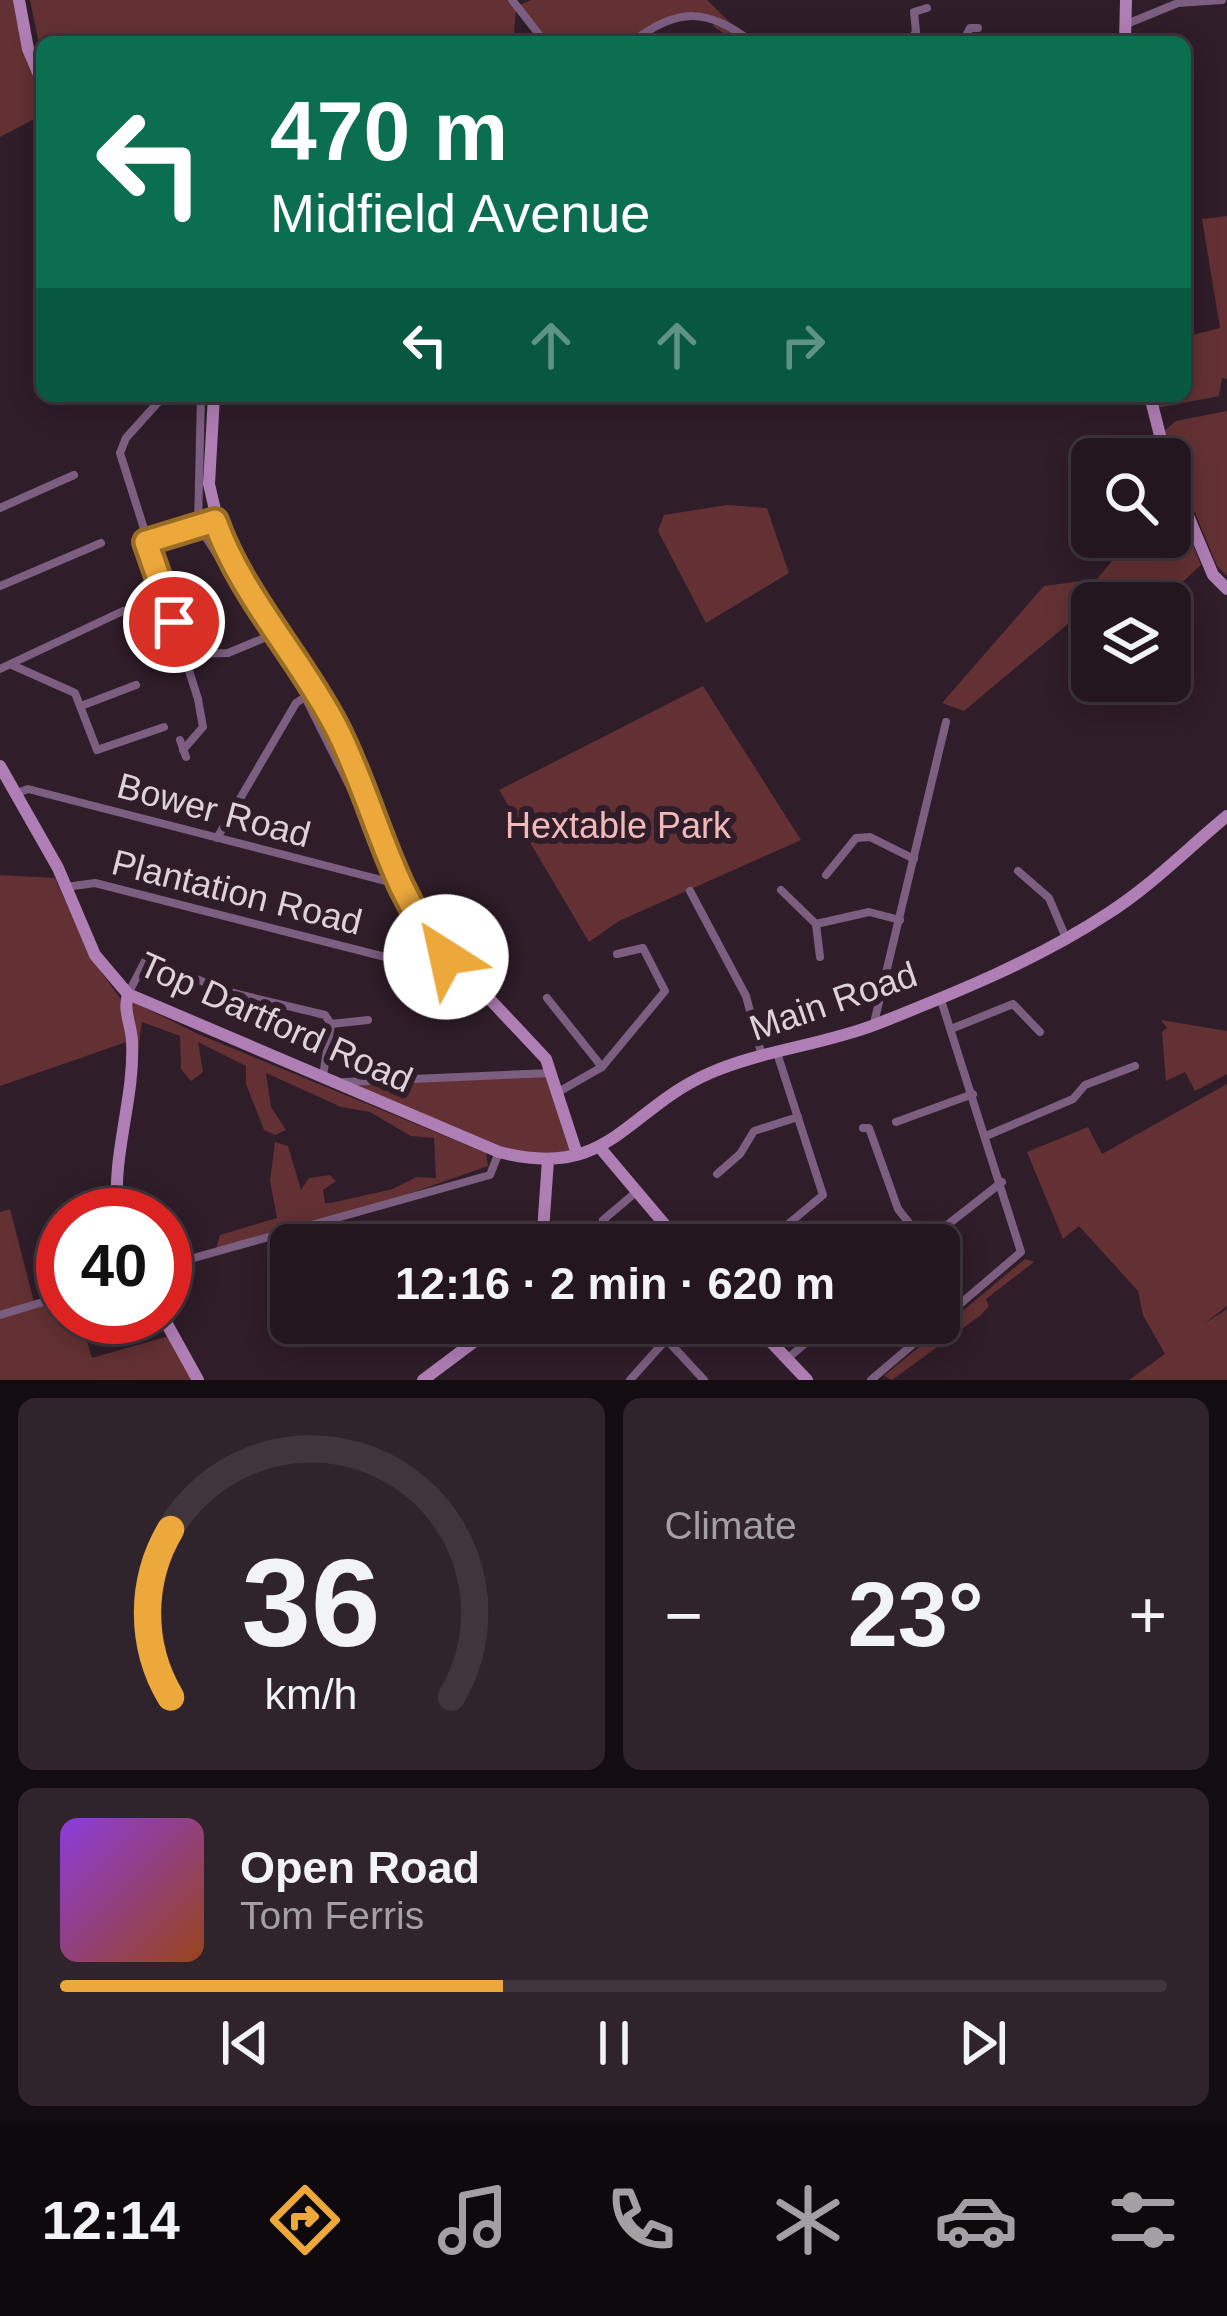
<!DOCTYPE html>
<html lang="en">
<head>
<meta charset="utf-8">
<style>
	body { margin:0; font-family:Helvetica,sans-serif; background:#2f232c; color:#f1f3f6; height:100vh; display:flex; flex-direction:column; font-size:45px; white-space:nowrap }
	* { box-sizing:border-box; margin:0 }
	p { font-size:39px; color:#a39fa4 }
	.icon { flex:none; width:66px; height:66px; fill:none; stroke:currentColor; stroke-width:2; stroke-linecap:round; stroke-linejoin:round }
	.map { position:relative; height:1380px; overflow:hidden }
	.details { display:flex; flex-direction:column; gap:18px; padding:18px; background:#130c11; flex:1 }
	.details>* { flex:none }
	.banner { position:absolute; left:36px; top:36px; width:1155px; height:366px; border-radius:18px; box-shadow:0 6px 30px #0003,0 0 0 3px #40353d; background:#0b6e4f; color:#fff; overflow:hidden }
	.fabs { position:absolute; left:1071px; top:438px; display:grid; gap:24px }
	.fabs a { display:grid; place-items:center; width:120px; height:120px; border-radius:18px; background:#23161f; box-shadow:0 6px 30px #0003,0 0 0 3px #40353d; font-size:60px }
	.speed { position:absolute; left:36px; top:1188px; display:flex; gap:24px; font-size:60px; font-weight:700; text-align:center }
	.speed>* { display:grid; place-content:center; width:156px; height:156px; border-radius:50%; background:#23161f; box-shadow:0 6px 30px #0003,0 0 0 3px #40353d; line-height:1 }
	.speed .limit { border:18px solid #d22; background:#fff; color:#111 }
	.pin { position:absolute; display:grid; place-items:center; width:102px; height:102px; color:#fff; margin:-51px; border:6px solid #fff; border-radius:50%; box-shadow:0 3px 12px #0007 }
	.me { position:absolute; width:132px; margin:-66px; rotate:325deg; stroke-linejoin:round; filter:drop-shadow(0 0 9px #0008) }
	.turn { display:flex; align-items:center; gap:42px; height:252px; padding:0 36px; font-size:54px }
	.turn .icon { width:156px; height:156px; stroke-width:2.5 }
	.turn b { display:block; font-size:84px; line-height:102px }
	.lanes { display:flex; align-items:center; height:114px; padding:0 36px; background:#0003; justify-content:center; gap:60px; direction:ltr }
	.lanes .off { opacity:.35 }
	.big { font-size:90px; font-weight:600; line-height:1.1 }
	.details .card { flex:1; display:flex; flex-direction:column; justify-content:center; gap:18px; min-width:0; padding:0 42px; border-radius:18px; background:#2f232c }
	.details .dial { align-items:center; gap:0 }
	.dial svg { height:312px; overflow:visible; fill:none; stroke:#40353d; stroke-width:7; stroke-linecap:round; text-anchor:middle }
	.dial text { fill:#f1f3f6; stroke:none }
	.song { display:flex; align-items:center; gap:36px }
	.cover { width:144px; height:144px; border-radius:18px; background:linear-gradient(135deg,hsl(270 70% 55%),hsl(20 70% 35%)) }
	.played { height:12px; border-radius:6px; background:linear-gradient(90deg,#eda83b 40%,#40353d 40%) }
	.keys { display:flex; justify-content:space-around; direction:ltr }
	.heat { display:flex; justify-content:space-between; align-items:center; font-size:66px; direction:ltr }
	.details .tiles { flex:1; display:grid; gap:18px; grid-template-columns:1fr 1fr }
	.card:last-child { grid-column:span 2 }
	.trip { position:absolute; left:270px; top:1224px; width:690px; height:120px; border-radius:18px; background:#23161f; box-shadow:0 6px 30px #0003,0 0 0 3px #40353d; font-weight:600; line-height:120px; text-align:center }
	.tabs { display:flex; height:192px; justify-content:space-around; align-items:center; background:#0e090c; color:#a39fa4 }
	.tabs .icon { width:84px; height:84px }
	.tabs .on { color:#eda83b }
	.tabs b { font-size:54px; color:#f1f3f6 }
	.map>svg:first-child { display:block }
</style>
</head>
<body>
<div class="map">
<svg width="1227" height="1380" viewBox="0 0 1227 1380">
	<rect width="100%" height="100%" fill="#2f1d29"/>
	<g fill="#633133">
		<path d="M0 0H19L42 82V115L0 137Z"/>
		<path d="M30 0H507L516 11 513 42H42V58Z"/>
		<path d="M531 0H707L750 42H737L713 26 718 17 679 16 632 42H549L520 5Z"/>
		<path d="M1227 216V379L1222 378 1219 396 1156 408 1153 396H1185V337L1220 328 1202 219Z"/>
		<path d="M1227 411V576L1217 566 1162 433 1176 421Z"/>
		<path d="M1174 499 1201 565 1160 603H1108L1100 597 964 711 942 703 1044 586 1097 579 1132 537H1170Z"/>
		<path d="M727 505 767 508 789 573 706 623 658 531 664 515Z"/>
		<path d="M703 686 801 840 619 921 589 942 499 790Z"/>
		<path d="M0 875 55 878 89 955 120 998 132 1040 0 1086Z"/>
		<path d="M129 1000 198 1034 486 1153 488 1166 371 1207 216 1250 220 1235 277 1218 270 1181 275 1142 288 1146 301 1190 309 1178 330 1175 336 1181 323 1190 325 1203H331L393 1189 416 1177 436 1178 434 1138 411 1136 370 1112 341 1107 266 1073 271 1107 286 1130 275 1135 264 1130 246 1084V1066L198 1042 203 1072 191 1081 181 1069 180 1036 142 1022 133 1086Z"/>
		<path d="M1161 1020 1227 1031V1074L1195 1091 1185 1072 1166 1081 1162 1032 1167 1028Z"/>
		<path d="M553 1073 577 1154 526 1158 331 1082Z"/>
		<path d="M1227 1084V1306L1204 1324 1227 1309V1380H1129L1165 1354 1143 1315 1138 1291 1079 1226 1063 1239 1027 1152 1088 1127 1102 1154Z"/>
		<path d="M10 1209 35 1306 63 1299V1317H79L92 1358 173 1335 197 1380H0V1212Z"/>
		<path d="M1025 1259 1034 1262 986 1299 989 1306 981 1315 892 1380 884 1376Z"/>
	</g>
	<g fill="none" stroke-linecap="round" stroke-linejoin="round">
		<g stroke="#7c5e80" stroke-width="8">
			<path d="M512 0 545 42"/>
			<path d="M1129 23 1178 3 1222 0"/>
			<path d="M632 42C678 7 708 8 752 42"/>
			<path d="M909 42 916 32 914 12 927 8"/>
			<path d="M963 42 970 28H978"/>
			<path d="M201 396 198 525 286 662"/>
			<path d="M0 508 74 475"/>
			<path d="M145 542 215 521"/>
			<path d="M0 586 101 543"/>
			<path d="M188 654 228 653 269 636"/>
			<path d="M12 665 75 693 97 750 164 727"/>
			<path d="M0 669 123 611"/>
			<path d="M305 697 359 805 374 809"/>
			<path d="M81 706 136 685"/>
			<path d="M180 740 186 757"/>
			<path d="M183 750 203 727 198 699 120 453 126 438 161 399H202"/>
			<path d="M17 793 28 789 397 884"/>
			<path d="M217 838 296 703 314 691"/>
			<path d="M1018 871 1049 898 1066 938"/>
			<path d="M826 875 856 838 870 837 914 859"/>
			<path d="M66 887 95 883 464 977"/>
			<path d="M781 890 816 924 869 912 900 920"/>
			<path d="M690 891 746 996 762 1056"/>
			<path d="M816 924 820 957"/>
			<path d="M128 994 146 959 229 992 325 1015 331 1024"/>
			<path d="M547 998 602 1067"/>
			<path d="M874 1023 946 722"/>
			<path d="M331 1024 368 1020"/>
			<path d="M951 1029 1013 1004 1040 1032"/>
			<path d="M323 1076 331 1024"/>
			<path d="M344 1082 551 1073"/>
			<path d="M560 1091 602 1067 665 991 643 948 617 954"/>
			<path d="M896 1122 973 1094"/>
			<path d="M863 1128H869L898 1209 924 1242"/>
			<path d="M986 1136 1073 1099 1085 1085 1135 1066"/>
			<path d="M717 1174 740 1154 754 1131 798 1117"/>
			<path d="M612 1231 603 1220 635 1193"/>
			<path d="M619 1239 624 1245"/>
			<path d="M923 1244 1002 1182"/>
			<path d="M638 1245 662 1224"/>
			<path d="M763 1245 823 1195 777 1053"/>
			<path d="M165 1266 490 1175 499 1152"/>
			<path d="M0 1315 63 1296"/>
			<path d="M667 1340 704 1380"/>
			<path d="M787 1359 829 1323"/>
			<path d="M630 1380 681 1323"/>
			<path d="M871 1380 1021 1252 940 997"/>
		</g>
		<g stroke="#af7eb4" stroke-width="12">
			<path d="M19 0 28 49 42 82"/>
			<path d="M1125 42 1126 0"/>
			<path d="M214 396 209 484 221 536 335 725 367 790 399 884 422 927 546 1059 577 1154"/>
			<path d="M1150 396 1166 459"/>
			<path d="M1170 473 1213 575 1227 589"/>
			<path d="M0 766 58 868 95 955 128 994 499 1152C610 1181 625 1110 710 1073 763 1050 823 1045 877 1024 955 993 1037 960 1107 914 1150 887 1188 848 1227 816"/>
			<path d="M601 1149 682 1245"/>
			<path d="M118 1215C111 1156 135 1099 132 1041 131 1023 123 1012 128 994"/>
			<path d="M542 1245 548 1160"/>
			<path d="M163 1317 198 1380"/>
			<path d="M753 1323 807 1380"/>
			<path d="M423 1380 499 1323"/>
		</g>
	</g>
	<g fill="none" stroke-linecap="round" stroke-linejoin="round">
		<defs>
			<path id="route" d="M174 622 146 542 215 521C241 595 300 657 336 727 375 803 389 891 446 957"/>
		</defs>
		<use href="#route" stroke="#9a6d26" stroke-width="30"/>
		<use href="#route" stroke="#eda83b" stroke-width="21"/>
	</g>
	<g text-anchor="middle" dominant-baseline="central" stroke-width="12" stroke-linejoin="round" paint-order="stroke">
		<g font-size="36" fill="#ded2d9" stroke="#2f1d29">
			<text transform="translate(214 810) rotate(15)">Bower Road</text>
			<text transform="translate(237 892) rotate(14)">Plantation Road</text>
			<text transform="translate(833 1001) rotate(-19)">Main Road</text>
			<text transform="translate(276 1022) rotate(24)">Top Dartford Road</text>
		</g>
		<g font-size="36" fill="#f3b9b9" stroke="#2f1d29">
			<text x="618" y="825">Hextable Park</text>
		</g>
	</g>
</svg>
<div class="fabs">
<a><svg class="icon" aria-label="search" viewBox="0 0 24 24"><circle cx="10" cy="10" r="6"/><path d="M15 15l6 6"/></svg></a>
<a><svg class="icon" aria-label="layers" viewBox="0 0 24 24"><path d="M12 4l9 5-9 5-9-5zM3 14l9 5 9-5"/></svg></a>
</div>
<div class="speed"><div class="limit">40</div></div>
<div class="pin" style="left:174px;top:622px;background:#d93025"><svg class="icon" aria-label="arrive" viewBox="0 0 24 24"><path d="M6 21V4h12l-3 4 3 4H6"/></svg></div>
<svg class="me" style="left:446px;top:957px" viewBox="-20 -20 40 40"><circle r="19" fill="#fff"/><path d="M0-13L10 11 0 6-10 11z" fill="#eda83b"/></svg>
<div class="trip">12:16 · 2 min · 620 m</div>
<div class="banner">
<div class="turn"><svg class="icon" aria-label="left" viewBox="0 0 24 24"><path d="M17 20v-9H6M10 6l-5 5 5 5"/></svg><div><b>470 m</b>Midfield Avenue</div></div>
<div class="lanes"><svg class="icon" aria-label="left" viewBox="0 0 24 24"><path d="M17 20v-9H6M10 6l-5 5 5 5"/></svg><svg class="icon off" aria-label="ahead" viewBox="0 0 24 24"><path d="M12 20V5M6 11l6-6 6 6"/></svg><svg class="icon off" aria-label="ahead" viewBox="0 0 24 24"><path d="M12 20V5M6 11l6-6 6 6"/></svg><svg class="icon off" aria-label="right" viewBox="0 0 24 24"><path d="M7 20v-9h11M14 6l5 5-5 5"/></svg></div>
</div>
</div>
<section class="details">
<div class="tiles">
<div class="card dial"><svg viewBox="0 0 100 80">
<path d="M14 69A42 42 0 1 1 86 69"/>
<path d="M14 69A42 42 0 0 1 14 26" stroke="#eda83b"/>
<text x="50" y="56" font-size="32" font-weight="700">36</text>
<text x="50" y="72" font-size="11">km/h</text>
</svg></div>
<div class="card"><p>Climate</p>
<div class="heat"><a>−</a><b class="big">23°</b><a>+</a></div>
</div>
<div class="card">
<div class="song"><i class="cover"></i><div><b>Open Road</b><p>Tom Ferris</p></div></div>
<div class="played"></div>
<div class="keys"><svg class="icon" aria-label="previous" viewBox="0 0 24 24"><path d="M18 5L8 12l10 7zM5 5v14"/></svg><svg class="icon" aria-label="pause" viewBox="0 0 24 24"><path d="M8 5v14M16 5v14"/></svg><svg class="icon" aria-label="next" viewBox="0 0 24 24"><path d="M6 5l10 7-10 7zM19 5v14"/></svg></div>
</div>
</div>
</section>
<nav class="tabs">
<b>12:14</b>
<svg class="icon on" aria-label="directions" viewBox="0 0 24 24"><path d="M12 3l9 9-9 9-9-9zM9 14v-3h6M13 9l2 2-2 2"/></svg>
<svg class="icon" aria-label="music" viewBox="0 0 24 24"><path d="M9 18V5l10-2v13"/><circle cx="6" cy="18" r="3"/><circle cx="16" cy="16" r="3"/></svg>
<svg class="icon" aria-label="phone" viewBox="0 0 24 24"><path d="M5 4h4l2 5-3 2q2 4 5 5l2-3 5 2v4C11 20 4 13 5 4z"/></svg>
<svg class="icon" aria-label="climate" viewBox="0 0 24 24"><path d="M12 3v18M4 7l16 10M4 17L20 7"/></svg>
<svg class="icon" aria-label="car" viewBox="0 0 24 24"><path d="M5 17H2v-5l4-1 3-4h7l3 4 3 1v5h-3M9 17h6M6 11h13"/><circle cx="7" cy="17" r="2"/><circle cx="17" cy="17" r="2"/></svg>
<svg class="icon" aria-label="filters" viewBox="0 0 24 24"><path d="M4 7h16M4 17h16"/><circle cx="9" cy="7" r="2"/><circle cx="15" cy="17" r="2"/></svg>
</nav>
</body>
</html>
